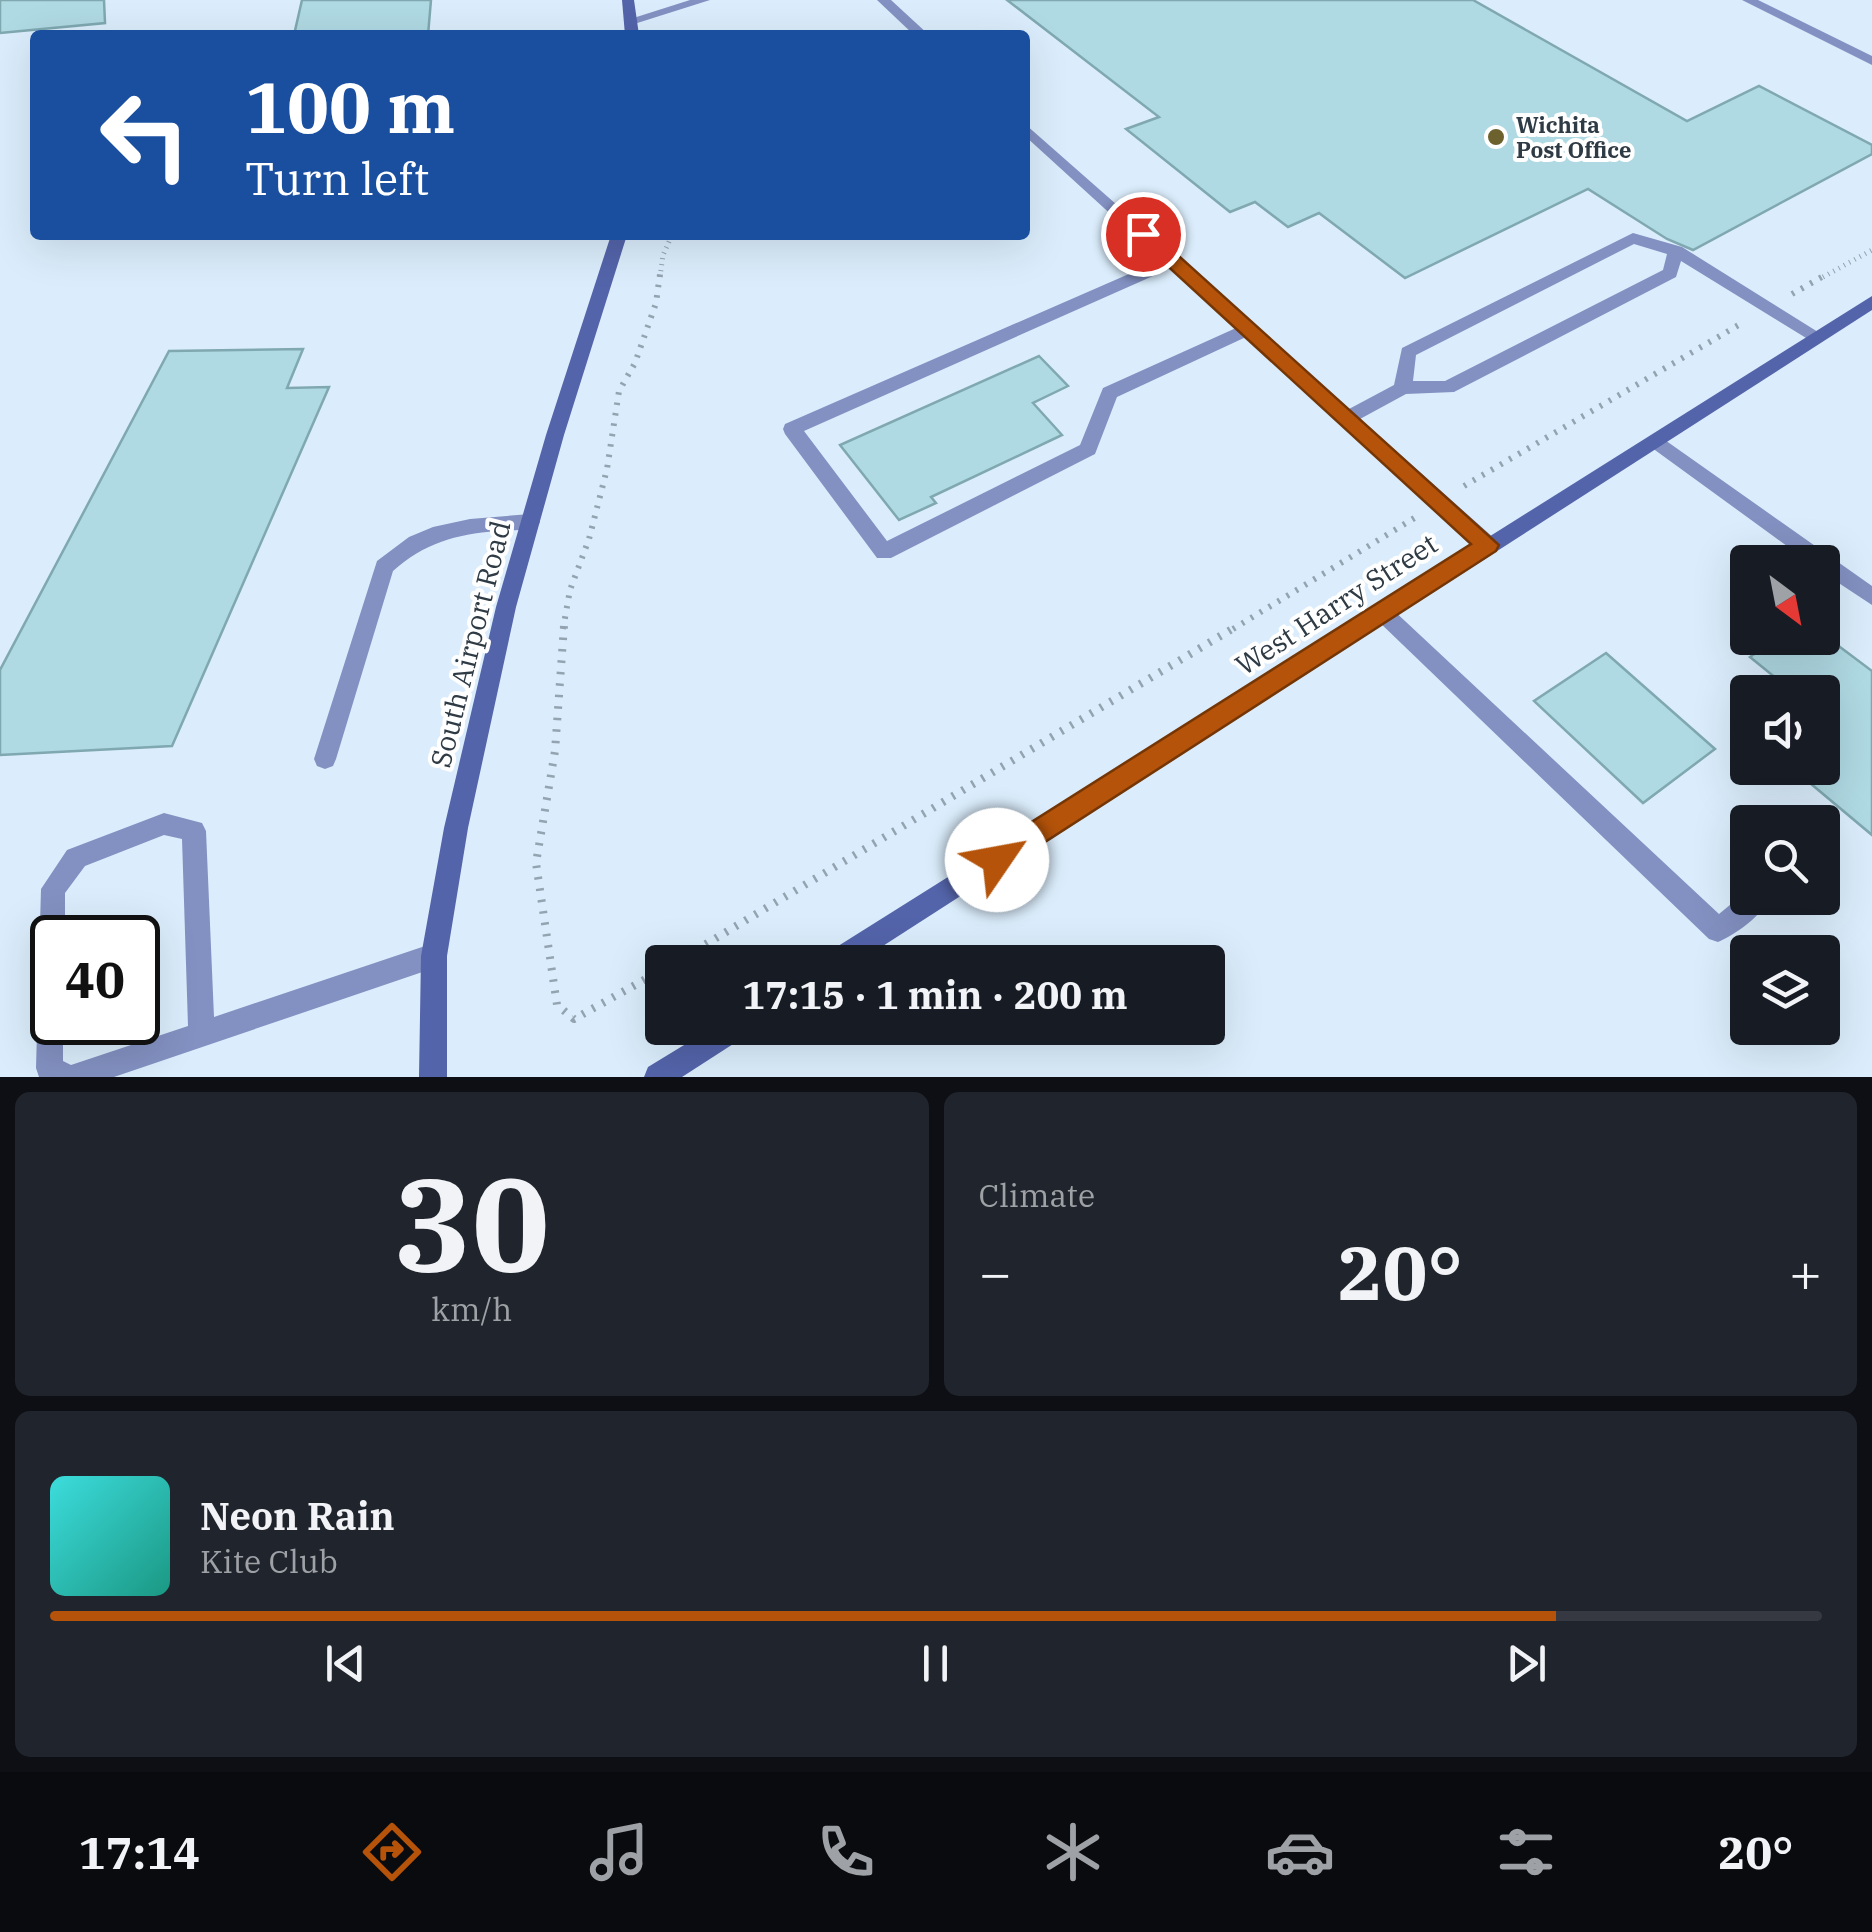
<!DOCTYPE html>
<html lang="en">
<head>
<meta charset="utf-8">
<style>
	body { margin:0; font-family:"IBM Plex Serif",serif; background:#20242c; color:#f1f3f6; height:100vh; display:flex; flex-direction:column; font-size:38px; white-space:nowrap }
	* { box-sizing:border-box; margin:0 }
	p { font-size:32px; color:#9ea1a6 }
	.icon { flex:none; width:55px; height:55px; fill:none; stroke:currentColor; stroke-width:2; stroke-linecap:round; stroke-linejoin:round }
	.map { position:relative; height:1077px; overflow:hidden }
	.panel { display:flex; flex-direction:column; gap:15px; padding:15px; background:#0d0f14; flex:1 }
	.panel>* { flex:none }
	.top-card { position:absolute; left:30px; top:30px; width:1000px; height:210px; border-radius:10px; box-shadow:0 10px 40px #0002; background:#1a4fa0; color:#fff; overflow:hidden }
	.needle { width:65px; rotate:148deg }
	.buttons { position:absolute; left:1730px; top:545px; display:grid; gap:20px }
	.buttons a { display:grid; place-items:center; width:110px; height:110px; border-radius:10px; background:#171b24; box-shadow:0 10px 40px #0002; font-size:50px }
	.speed { position:absolute; left:30px; top:915px; display:flex; gap:20px; font-size:50px; font-weight:700; text-align:center }
	.speed>* { display:grid; place-content:center; width:130px; height:130px; border-radius:50%; background:#171b24; box-shadow:0 10px 40px #0002; line-height:1 }
	.speed .limit { border:5px solid #111; border-radius:15px; background:#fff; color:#111 }
	.pin { position:absolute; display:grid; place-items:center; width:85px; height:85px; color:#fff; margin:-42px; border:5px solid #fff; border-radius:50%; box-shadow:0 2px 10px #0007 }
	.me { position:absolute; width:110px; margin:-55px; rotate:57deg; stroke-linejoin:round; filter:drop-shadow(0 0 8px #0008) }
	.turn { display:flex; align-items:center; gap:35px; height:210px; padding:0 50px; font-size:45px }
	.turn .icon { width:130px; height:130px; stroke-width:2.5 }
	.turn b { display:block; font-size:70px; line-height:85px }
	.big { font-size:75px; font-weight:700; line-height:1.1 }
	.panel .widget { flex:1; display:flex; flex-direction:column; justify-content:center; gap:15px; min-width:0; padding:0 35px; border-radius:15px; background:#20242c }
	.panel .dial { align-items:center; gap:0 }
	.dial b { font-size:130px; line-height:1 }
	.song { display:flex; align-items:center; gap:30px }
	.cover { width:120px; height:120px; border-radius:15px; background:linear-gradient(135deg,hsl(180 70% 55%),hsl(170 70% 35%)) }
	.played { height:10px; border-radius:5px; background:linear-gradient(90deg,#b45309 85%,#363941 85%) }
	.keys { display:flex; justify-content:space-around; direction:ltr }
	.heat { display:flex; justify-content:space-between; align-items:center; font-size:55px; direction:ltr }
	.panel .tiles { flex:1; display:grid; gap:15px; grid-template-columns:1fr 1fr }
	.widget:last-child { grid-column:span 2 }
	.trip { position:absolute; left:645px; top:945px; width:580px; height:100px; border-radius:10px; background:#171b24; box-shadow:0 10px 40px #0002; font-weight:700; line-height:100px; text-align:center }
	.dock { display:flex; height:160px; justify-content:space-around; align-items:center; background:#090b0e; color:#9ea1a6 }
	.dock .icon { width:70px; height:70px }
	.dock .on { color:#b45309 }
	.dock b { font-size:45px; color:#f1f3f6 }
	.map>svg:first-child { display:block }
</style>
</head>
<body>
<div class="map">
<svg width="1872" height="1077" viewBox="0 0 1872 1077">
	<rect width="100%" height="100%" fill="#dbedfc"/>
	<g fill="#afd9e3" stroke="#7fa8b1" stroke-width="2.5">
		<path d="M0 0H104L105 23 0 33Z"/>
		<path d="M302 0H431L428 35H294Z"/>
		<path d="M1007 0H1473L1687 121 1759 86 1872 145V154L1693 250 1667 239 1588 189 1405 278 1319 213 1288 227 1255 202 1230 212 1126 129 1159 117Z"/>
		<path d="M303 349 287 388 329 387 172 746 0 755V670L169 351Z"/>
		<path d="M1039 356 1068 386 1033 403 1062 435 931 497 936 503 899 520 840 445Z"/>
		<path d="M1777 638H1828L1872 671V835L1792 768H1822V692H1793L1750 657Z"/>
		<path d="M1606 653 1715 749 1643 803 1534 701Z"/>
	</g>
	<g fill="none" stroke-linecap="round" stroke-linejoin="round">
		<g stroke="#94a3b0" stroke-width="5" stroke-dasharray="1 5" stroke-linecap="butt">
			<path d="M660 277 663 255 672 235"/>
			<path d="M1823 277 1872 250"/>
		</g>
		<g stroke="#94a3b0" stroke-width="6" stroke-dasharray="2.5 8" stroke-linecap="butt">
			<path d="M1792 294 1827 274"/>
			<path d="M1464 486 1742 323"/>
			<path d="M563 629 570 590 589 539 607 469 619 391 635 363 656 303 660 274"/>
			<path d="M1233 629 1416 517"/>
		</g>
		<g stroke="#94a3b0" stroke-width="8" stroke-dasharray="2.5 9" stroke-linecap="butt">
			<path d="M564 626 555 751 536 863 557 1005 574 1019 662 970"/>
			<path d="M676 962 1237 626"/>
		</g>
		<g fill="#8391c2" fill-rule="evenodd">
			<path d="M690 0H710L631 25 624 21Z"/>
			<path d="M877 0H891L929 35H914Z"/>
			<path d="M1025 124 1349 409 1394 385 1402 348 1633 233 1682 247 1826 337 1817 343 1811 341 1681 261 1676 277 1454 392 1406 394 1360 419 1495 539 1498 545 1495 551H1481L1246 337 1117 397 1095 454 891 558H877L785 434 783 429 785 424 1161 260 1025 136ZM1634 244 1667 254 1663 270 1445 381H1413L1416 355ZM1171 268 1236 328 1103 388 1080 445 887 541 804 431Z"/>
			<path d="M530 514 537 517 540 522 537 527C524 531 510 530 497 531 456 534 423 544 393 571L336 759 333 766 325 769 317 766 314 759 377 561 409 537 433 527 470 519Z"/>
			<path d="M1383 604 1390 607 1719 914 1748 890V898H1769C1763 915 1735 935 1718 942L1709 939 1376 619 1373 613 1376 607Z"/>
			<path d="M164 813 202 823 206 831 214 1017 434 943 443 947 447 956 443 965 114 1077H39L36 1068 41 889 67 850ZM164 835 182 839 188 1026 71 1065 63 1061V1022H52V938H65V893L85 866Z"/>
		</g>
		<g fill="#8391c2" fill-rule="evenodd">
			<path d="M1742 0H1758L1872 56V65Z"/>
			<path d="M1655 433 1872 586V605L1822 572V562H1809L1648 445 1646 440Z"/>
		</g>
		<g fill="#5464aa" fill-rule="evenodd">
			<path d="M622 0H634L639 35H625Z"/>
			<path d="M611 235H627L564 435 516 607 468 828 447 956V1077H419L421 956 444 828 496 607 546 435Z"/>
			<path d="M1872 296V310L858 962H823L827 953Z"/>
			<path d="M712 1028H748L744 1037 682 1077H644L648 1067Z"/>
		</g>
	</g>
	<path fill="#b45309" stroke="#753606" stroke-width="2.5" d="M1143 228 1150 230 1499 545 1496 551 997 873 987 869 983 860 987 850 1471 544 1137 238V230Z"/>
	<circle fill="#6d612e" stroke="#fff" stroke-width="4" cx="1496" cy="137" r="10"/>
	<g text-anchor="middle" dominant-baseline="central" stroke-width="8" stroke-linejoin="round" paint-order="stroke">
		<g font-size="22" font-weight="bold" fill="#2e3a44" stroke="#fff" text-anchor="start">
			<text x="1516" y="124">Wichita<tspan x="1516" dy="25">Post Office</tspan></text>
		</g>
		<g font-size="28" fill="#2e3a44" stroke="#fff">
			<text transform="translate(1336 604) rotate(-33)">West Harry Street</text>
			<text transform="translate(470 644) rotate(-76)">South Airport Road</text>
		</g>
	</g>
</svg>
<div class="buttons">
<a><svg class="needle" viewBox="-14 -14 28 28"><path d="M0-13l5 13h-10z" fill="#e53935"/><path d="M0 13l5-13h-10z" fill="#9ea1a6"/></svg></a>
<a><svg class="icon" aria-label="sound" viewBox="0 0 24 24"><path d="M4 9h4l5-4v14l-5-4H4zM17 9q2 3 0 6"/></svg></a>
<a><svg class="icon" aria-label="search" viewBox="0 0 24 24"><circle cx="10" cy="10" r="6"/><path d="M15 15l6 6"/></svg></a>
<a><svg class="icon" aria-label="layers" viewBox="0 0 24 24"><path d="M12 4l9 5-9 5-9-5zM3 14l9 5 9-5"/></svg></a>
</div>
<div class="speed"><div class="limit">40</div></div>
<div class="pin" style="left:1143px;top:234px;background:#d93025"><svg class="icon" aria-label="arrive" viewBox="0 0 24 24"><path d="M6 21V4h12l-3 4 3 4H6"/></svg></div>
<svg class="me" style="left:997px;top:860px" viewBox="-20 -20 40 40"><circle r="19" fill="#fff"/><path d="M0-13L10 11 0 6-10 11z" fill="#b45309"/></svg>
<div class="trip">17:15 · 1 min · 200 m</div>
<div class="top-card">
<div class="turn"><svg class="icon" aria-label="left" viewBox="0 0 24 24"><path d="M17 20v-9H6M10 6l-5 5 5 5"/></svg><div><b>100 m</b>Turn left</div></div>
</div>
</div>
<section class="panel">
<div class="tiles">
<div class="widget dial"><b>30</b><p>km/h</p></div>
<div class="widget"><p>Climate</p>
<div class="heat"><a>−</a><b class="big">20°</b><a>+</a></div>
</div>
<div class="widget">
<div class="song"><i class="cover"></i><div><b>Neon Rain</b><p>Kite Club</p></div></div>
<div class="played"></div>
<div class="keys"><svg class="icon" aria-label="previous" viewBox="0 0 24 24"><path d="M18 5L8 12l10 7zM5 5v14"/></svg><svg class="icon" aria-label="pause" viewBox="0 0 24 24"><path d="M8 5v14M16 5v14"/></svg><svg class="icon" aria-label="next" viewBox="0 0 24 24"><path d="M6 5l10 7-10 7zM19 5v14"/></svg></div>
</div>
</div>
</section>
<nav class="dock">
<b>17:14</b>
<svg class="icon on" aria-label="directions" viewBox="0 0 24 24"><path d="M12 3l9 9-9 9-9-9zM9 14v-3h6M13 9l2 2-2 2"/></svg>
<svg class="icon" aria-label="music" viewBox="0 0 24 24"><path d="M9 18V5l10-2v13"/><circle cx="6" cy="18" r="3"/><circle cx="16" cy="16" r="3"/></svg>
<svg class="icon" aria-label="phone" viewBox="0 0 24 24"><path d="M5 4h4l2 5-3 2q2 4 5 5l2-3 5 2v4C11 20 4 13 5 4z"/></svg>
<svg class="icon" aria-label="climate" viewBox="0 0 24 24"><path d="M12 3v18M4 7l16 10M4 17L20 7"/></svg>
<svg class="icon" aria-label="car" viewBox="0 0 24 24"><path d="M5 17H2v-5l4-1 3-4h7l3 4 3 1v5h-3M9 17h6M6 11h13"/><circle cx="7" cy="17" r="2"/><circle cx="17" cy="17" r="2"/></svg>
<svg class="icon" aria-label="filters" viewBox="0 0 24 24"><path d="M4 7h16M4 17h16"/><circle cx="9" cy="7" r="2"/><circle cx="15" cy="17" r="2"/></svg>
<b>20°</b>
</nav>
</body>
</html>
